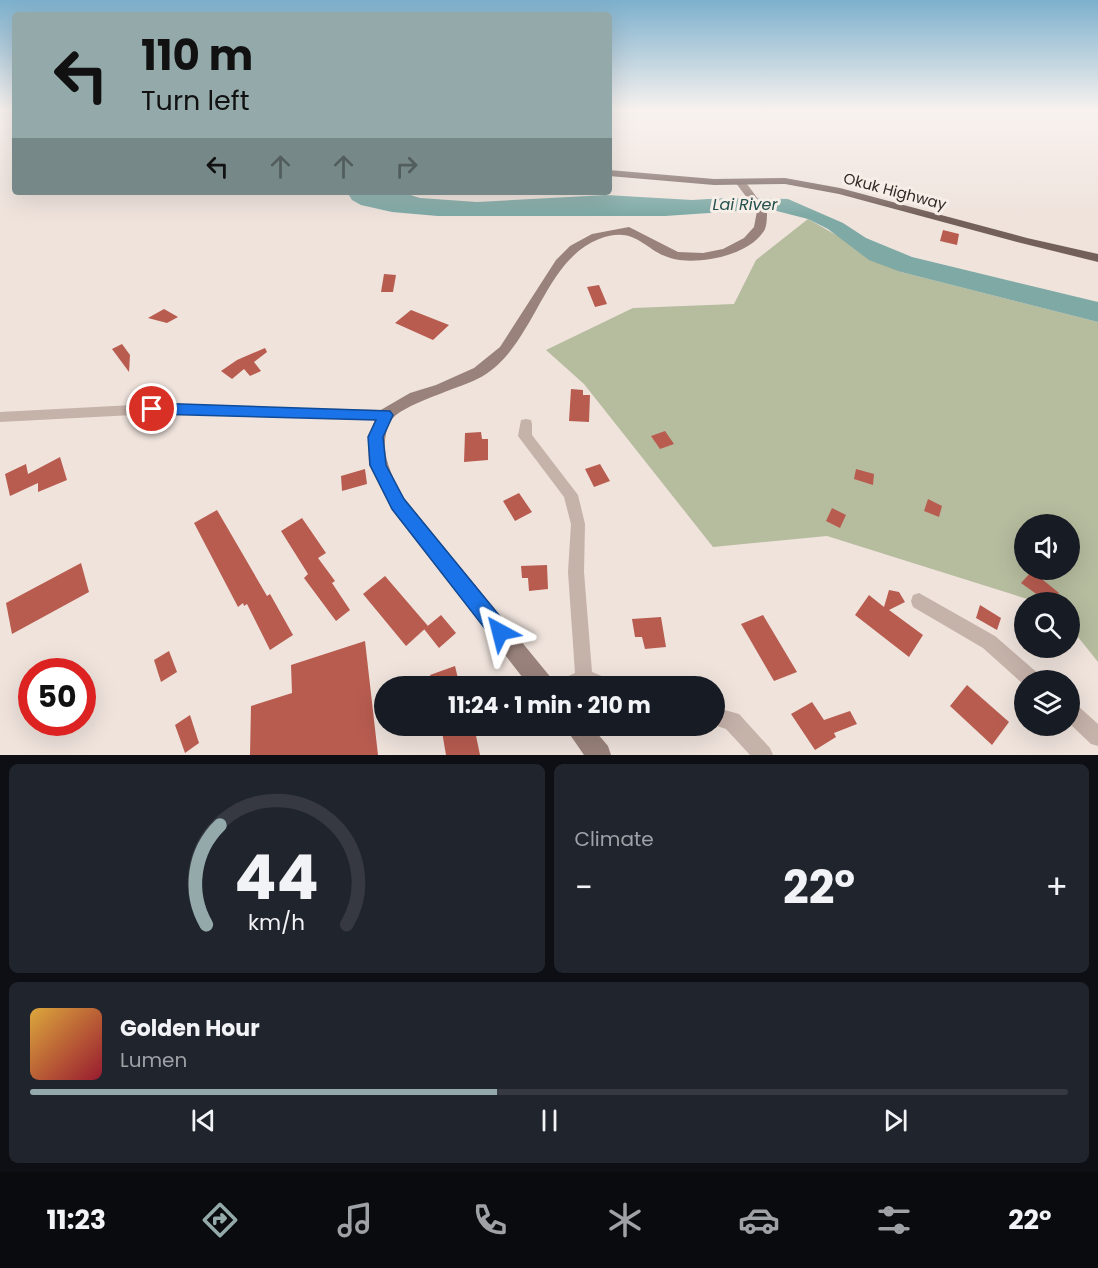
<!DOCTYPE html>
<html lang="en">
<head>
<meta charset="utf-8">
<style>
	body { margin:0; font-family:Poppins,sans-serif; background:#20242c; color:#f1f3f6; height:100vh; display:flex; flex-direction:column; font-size:22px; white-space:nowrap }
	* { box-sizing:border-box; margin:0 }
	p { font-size:20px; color:#9ea1a6 }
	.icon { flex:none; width:33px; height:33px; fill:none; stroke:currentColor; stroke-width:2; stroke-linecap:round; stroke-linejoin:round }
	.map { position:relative; height:755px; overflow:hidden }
	.panel { display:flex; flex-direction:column; gap:9px; padding:9px; background:#0d0f14; flex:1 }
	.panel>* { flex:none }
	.top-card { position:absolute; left:12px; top:12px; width:600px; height:183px; border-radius:6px; box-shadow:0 6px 24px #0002; background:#94aaaa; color:#111; overflow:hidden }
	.controls { position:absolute; left:1014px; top:514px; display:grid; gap:12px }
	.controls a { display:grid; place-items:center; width:66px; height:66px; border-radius:50%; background:#171b24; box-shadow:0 6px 24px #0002; font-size:30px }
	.speed { position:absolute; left:18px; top:658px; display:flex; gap:12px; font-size:30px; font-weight:700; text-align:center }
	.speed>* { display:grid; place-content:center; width:78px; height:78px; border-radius:50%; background:#171b24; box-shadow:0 6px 24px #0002; line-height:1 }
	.speed .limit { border:9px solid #d22; background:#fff; color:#111 }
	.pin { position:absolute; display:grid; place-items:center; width:51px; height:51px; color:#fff; margin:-26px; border:3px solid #fff; border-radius:50%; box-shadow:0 2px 6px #0007 }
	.me { position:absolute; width:66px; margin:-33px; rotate:322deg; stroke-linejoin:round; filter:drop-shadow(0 0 4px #0008) }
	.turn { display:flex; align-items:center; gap:21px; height:126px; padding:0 30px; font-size:27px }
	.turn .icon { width:78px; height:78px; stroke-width:2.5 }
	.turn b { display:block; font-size:42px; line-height:51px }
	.lanes { display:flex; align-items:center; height:57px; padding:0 30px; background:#0003; justify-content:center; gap:30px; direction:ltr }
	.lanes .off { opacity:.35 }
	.big { font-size:45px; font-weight:700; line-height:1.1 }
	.panel .card { flex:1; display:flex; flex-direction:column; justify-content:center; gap:9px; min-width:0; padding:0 21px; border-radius:9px; background:#20242c }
	.panel .dial { align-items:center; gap:0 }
	.dial svg { height:156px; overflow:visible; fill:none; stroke:#363941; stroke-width:7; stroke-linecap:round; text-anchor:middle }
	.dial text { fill:#f1f3f6; stroke:none }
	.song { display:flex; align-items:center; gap:18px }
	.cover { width:72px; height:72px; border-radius:9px; background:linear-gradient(135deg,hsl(40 70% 55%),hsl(350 70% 35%)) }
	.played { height:6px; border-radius:3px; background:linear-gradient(90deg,#94aaaa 45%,#363941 45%) }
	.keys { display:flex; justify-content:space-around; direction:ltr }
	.heat { display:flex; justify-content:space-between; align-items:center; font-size:33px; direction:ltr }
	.panel .tiles { flex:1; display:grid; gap:9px; grid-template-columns:1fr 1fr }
	.card:last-child { grid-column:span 2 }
	.trip { position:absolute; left:374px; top:676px; width:351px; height:60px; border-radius:30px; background:#171b24; box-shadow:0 6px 24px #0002; font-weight:700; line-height:60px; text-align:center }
	.tab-bar { display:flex; height:96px; justify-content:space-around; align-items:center; background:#090b0e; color:#9ea1a6 }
	.tab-bar .icon { width:42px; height:42px }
	.tab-bar .selected { color:#94aaaa }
	.tab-bar b { font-size:27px; color:#f1f3f6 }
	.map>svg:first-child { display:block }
</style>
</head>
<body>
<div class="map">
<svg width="1098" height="755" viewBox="0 0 1098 755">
	<rect width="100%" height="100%" fill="#efe3dc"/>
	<path fill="#b6bc9e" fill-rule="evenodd" d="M808 219 901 272 1098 322V662L1070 627V603H1040L827 536 713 547 584 384 546 350 633 308 734 304 756 260ZM1024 525H1070V570H1024Z"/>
	<path fill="#7ea9a5" d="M347 192H401L420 198 477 202 606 195 692 200 726 198 788 199 843 223 866 238 912 257 1098 302V322L901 272 869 260 828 229 808 219 769 209 665 216H438L392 212 361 205 352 200Z"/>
	<g fill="#b85c50">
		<path d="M943 230 959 234 957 245 940 241Z"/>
		<path d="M384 274 396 275 393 292H381Z"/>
		<path d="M599 285 607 304 595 307 587 287Z"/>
		<path d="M164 309 178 317 167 323 148 318Z"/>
		<path d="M411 310 449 325 433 340 395 323Z"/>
		<path d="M122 344 130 355 129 372 112 349Z"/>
		<path d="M265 348 267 352 254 362 261 371 250 376 244 369 232 379 221 371 237 360Z"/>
		<path d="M571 389 583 390V395H590L589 422 569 421Z"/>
		<path d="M665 431 674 444 660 449 651 436Z"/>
		<path d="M481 432 482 439H488V460L464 462 465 433Z"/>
		<path d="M60 457 67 480 38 492V483L10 496 5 474 26 464 28 474Z"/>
		<path d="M600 464 610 481 594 487 585 469Z"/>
		<path d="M365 469 367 484 342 491 341 476Z"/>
		<path d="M856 469 874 474 873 485 854 479Z"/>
		<path d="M519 493 532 512 515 521 503 501Z"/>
		<path d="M928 499 942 506 939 517 924 511Z"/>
		<path d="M832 508 846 515 840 528 826 521Z"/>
		<path d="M217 510 267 596 270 594 293 635 270 650 247 604 244 606 243 603 238 607 194 523Z"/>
		<path d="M302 518 326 553 318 558 335 581 332 583 350 610 336 621 304 578 308 574 281 531Z"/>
		<path d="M81 563 89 592 12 634 6 603Z"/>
		<path d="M547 565 548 589 529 591 528 578H522L521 566Z"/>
		<path d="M1032 571 1059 593 1049 603 1021 583Z"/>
		<path d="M385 576 428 626 406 646 363 594Z"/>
		<path d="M889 590 899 592 905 602 889 610 923 635 909 657 855 615 869 595 884 607Z"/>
		<path d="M980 605 1001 618 997 630 976 618Z"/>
		<path d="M441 615 456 633 439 648 424 629Z"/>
		<path d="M763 615 797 672 774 681 741 624Z"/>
		<path d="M661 617 666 647 645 649 642 637H635L632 619Z"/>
		<path d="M365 641 378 755H250L251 706 292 693 291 665Z"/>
		<path d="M169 651 177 672 161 682 154 660Z"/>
		<path d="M455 666 460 687H433L430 675Z"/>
		<path d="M967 685 1009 722 992 745 950 706Z"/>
		<path d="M812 702 824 720 850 711 857 724 834 733 836 737 815 750 791 714Z"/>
		<path d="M190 715 199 743 185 753 175 725Z"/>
		<path d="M441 726H474L480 755H446Z"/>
	</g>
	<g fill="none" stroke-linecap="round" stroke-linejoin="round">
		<g fill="#c5b2a9" fill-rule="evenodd">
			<path d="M152 404 385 410 390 412 391 415 390 418 385 420 152 414 0 422V412Z"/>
			<path d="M526 419 531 420 532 424V435L578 495 585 524 584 572 592 672 614 681 617 687H555L558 681 575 673 568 572 571 524 564 497 518 436 521 420Z"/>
			<path d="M919 593 995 636 1040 675 1043 681H1024V685L983 648 913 607 911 601 913 595Z"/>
			<path d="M1070 703 1077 705 1098 724V746L1091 744 1070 724Z"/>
			<path d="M714 707 739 714 770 748 773 755H750L726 729 714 725Z"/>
		</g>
		<g fill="#99827b" fill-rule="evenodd">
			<path d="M740 179 744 180 767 211C767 216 767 224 765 229 752 255 700 265 674 259 644 252 637 224 599 239 543 261 535 345 483 376 463 388 399 404 390 422 377 450 391 474 404 498L552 679 555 687H530L392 510 369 465 368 437 377 415 379 411 410 393 436 385 474 368 500 347 556 260 570 246 592 234 629 227 678 252 703 253 723 249 744 238 754 227 757 211 735 182Z"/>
			<path d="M564 726H591L608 746 611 755H584Z"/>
		</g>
		<path fill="#74605b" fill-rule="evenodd" d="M609 170 714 179 785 178 840 188 1027 238 1098 254V262L1021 243 839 194 785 184 714 185 609 176Z"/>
	</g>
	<linearGradient id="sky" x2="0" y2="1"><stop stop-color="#7db0cd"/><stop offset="0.51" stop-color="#f8f2ef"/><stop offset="1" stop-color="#f8f2ef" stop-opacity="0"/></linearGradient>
	<rect width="1098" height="216" fill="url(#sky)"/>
	<path fill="#1a73e8" stroke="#114b97" stroke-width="1.5" d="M152 403 390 411 393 415 383 437 386 465 404 499 507 625 510 632 507 639 500 642 493 639 392 509 370 465 368 437 376 420 152 414 145 409Z"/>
	<g text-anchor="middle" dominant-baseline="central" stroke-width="6" stroke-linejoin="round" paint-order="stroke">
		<g font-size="15" fill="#332a28" stroke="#f7eee8">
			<text transform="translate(895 191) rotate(15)">Okuk Highway</text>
		</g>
		<g font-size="16" font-style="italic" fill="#22504d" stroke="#f7eee8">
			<text x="745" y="204">Lai River</text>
		</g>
	</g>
</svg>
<div class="controls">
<a><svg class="icon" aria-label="sound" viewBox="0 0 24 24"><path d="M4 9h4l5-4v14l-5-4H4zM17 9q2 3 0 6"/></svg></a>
<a><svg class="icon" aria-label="search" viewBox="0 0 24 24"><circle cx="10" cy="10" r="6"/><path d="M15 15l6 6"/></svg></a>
<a><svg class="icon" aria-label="layers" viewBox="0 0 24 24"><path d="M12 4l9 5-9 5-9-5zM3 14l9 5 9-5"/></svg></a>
</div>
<div class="speed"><div class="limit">50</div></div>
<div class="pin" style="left:152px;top:409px;background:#d93025"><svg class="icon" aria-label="arrive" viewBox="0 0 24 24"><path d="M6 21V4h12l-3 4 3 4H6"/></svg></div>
<svg class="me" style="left:500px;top:632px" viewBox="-20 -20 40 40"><path d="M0-17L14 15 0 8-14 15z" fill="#1a73e8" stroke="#fff" stroke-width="4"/></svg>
<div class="trip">11:24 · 1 min · 210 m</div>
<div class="top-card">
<div class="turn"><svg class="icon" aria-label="left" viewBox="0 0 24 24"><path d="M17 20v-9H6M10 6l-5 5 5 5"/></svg><div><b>110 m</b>Turn left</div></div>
<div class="lanes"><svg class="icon" aria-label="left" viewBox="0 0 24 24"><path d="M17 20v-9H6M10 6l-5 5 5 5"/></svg><svg class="icon off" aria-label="ahead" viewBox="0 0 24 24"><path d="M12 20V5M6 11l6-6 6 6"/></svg><svg class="icon off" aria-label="ahead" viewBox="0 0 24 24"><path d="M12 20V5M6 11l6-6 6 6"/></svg><svg class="icon off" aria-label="right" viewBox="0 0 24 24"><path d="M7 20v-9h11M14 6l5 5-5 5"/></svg></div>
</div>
</div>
<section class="panel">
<div class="tiles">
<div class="card dial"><svg viewBox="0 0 100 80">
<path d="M14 69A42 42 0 1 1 86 69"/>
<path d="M14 69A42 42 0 0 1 21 18" stroke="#94aaaa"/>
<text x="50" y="56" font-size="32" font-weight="700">44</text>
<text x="50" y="72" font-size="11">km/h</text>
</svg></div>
<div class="card"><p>Climate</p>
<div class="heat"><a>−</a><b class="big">22°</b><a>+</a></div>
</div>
<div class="card">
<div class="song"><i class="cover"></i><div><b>Golden Hour</b><p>Lumen</p></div></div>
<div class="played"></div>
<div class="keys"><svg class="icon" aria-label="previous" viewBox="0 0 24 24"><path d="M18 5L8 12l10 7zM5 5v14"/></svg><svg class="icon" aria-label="pause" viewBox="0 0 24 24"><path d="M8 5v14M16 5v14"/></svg><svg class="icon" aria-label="next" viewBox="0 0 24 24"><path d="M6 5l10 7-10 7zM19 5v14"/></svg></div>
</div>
</div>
</section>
<nav class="tab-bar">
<b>11:23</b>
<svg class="icon selected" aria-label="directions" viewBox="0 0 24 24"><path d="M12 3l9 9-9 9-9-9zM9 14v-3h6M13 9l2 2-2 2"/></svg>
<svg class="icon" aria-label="music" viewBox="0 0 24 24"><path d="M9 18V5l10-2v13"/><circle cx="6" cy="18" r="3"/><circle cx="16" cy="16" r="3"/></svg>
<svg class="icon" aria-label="phone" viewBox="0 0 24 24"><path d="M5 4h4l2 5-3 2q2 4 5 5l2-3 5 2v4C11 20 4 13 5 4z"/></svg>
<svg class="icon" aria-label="climate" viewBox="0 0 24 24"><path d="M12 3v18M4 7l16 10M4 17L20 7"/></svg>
<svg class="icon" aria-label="car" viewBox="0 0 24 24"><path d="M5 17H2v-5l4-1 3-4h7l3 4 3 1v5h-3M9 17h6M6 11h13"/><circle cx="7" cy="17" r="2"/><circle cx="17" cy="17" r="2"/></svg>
<svg class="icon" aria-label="filters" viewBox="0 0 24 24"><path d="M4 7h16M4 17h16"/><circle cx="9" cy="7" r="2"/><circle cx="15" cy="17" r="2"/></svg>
<b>22°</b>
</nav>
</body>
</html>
